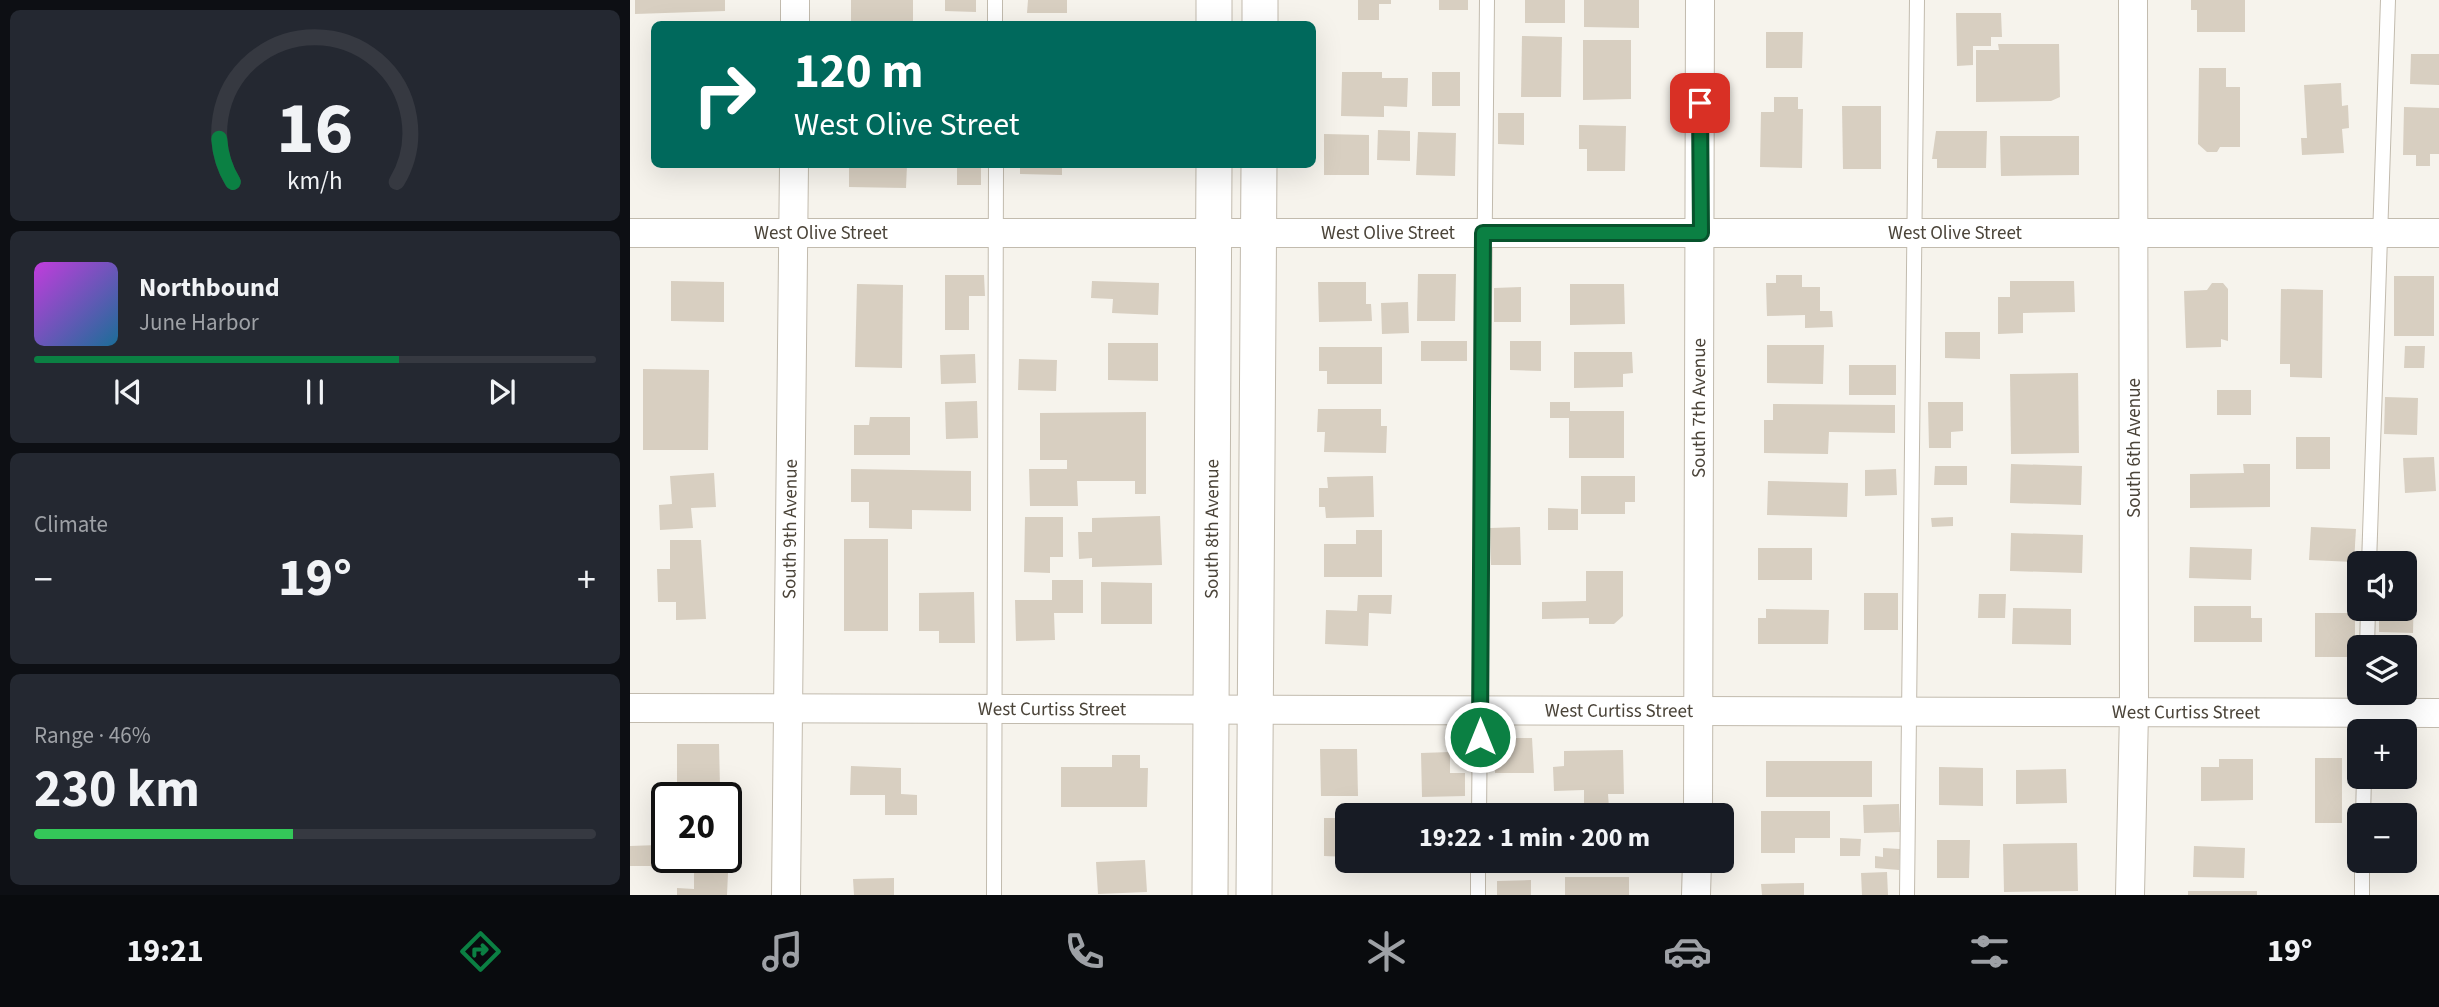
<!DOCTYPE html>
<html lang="en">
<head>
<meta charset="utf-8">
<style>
	body { margin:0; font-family:"Source Sans 3",sans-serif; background:#242831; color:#f1f3f6; height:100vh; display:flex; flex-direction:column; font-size:26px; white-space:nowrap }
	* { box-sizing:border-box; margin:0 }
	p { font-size:23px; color:#9ea1a6 }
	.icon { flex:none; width:38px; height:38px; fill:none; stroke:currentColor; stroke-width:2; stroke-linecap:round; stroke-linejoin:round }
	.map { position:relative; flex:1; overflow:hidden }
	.sheet { display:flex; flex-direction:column; gap:10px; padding:10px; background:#0d0f14; width:630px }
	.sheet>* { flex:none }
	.banner { position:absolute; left:21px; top:21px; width:665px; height:147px; border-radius:10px; box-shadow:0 7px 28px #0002; background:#00695c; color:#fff; overflow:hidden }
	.buttons { position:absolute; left:1717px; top:551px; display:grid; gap:14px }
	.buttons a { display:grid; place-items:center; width:70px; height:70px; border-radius:10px; background:#171b24; box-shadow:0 7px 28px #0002; font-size:35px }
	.speed { position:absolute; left:21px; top:782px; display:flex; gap:14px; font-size:35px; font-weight:700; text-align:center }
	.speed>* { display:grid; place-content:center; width:91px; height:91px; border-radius:50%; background:#171b24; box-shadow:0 7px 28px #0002; line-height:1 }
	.speed .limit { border:4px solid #111; border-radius:10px; background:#fff; color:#111 }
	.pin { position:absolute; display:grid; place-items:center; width:60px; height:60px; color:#fff; margin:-30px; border-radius:14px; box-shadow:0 4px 10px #0006 }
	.me { position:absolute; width:77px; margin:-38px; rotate:0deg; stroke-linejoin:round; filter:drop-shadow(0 0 5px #0008) }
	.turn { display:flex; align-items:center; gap:24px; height:147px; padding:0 28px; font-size:32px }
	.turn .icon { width:91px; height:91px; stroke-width:2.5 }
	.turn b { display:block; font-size:49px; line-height:60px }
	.big { font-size:52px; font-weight:700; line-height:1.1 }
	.sheet .tile { flex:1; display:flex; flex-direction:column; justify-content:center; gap:10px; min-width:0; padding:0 24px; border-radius:10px; background:#242831 }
	.sheet .dial { align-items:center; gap:0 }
	.dial svg { height:182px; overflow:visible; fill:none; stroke:#363941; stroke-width:7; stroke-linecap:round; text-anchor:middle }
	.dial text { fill:#f1f3f6; stroke:none }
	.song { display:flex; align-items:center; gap:21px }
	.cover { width:84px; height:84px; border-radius:10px; background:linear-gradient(135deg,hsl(290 70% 55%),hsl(200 70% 35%)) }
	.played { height:7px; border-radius:4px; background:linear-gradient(90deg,#0b8043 65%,#363941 65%) }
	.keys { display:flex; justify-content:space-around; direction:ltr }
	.heat { display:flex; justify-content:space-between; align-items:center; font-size:38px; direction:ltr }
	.charge { height:10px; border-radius:5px; background:linear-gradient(90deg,#34c759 46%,#363941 0) }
	.trip { position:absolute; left:705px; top:803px; width:399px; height:70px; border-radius:10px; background:#171b24; box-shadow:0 7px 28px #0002; font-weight:700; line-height:70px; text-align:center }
	.tabs { display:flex; height:112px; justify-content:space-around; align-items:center; background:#090b0e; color:#9ea1a6 }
	.tabs .icon { width:49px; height:49px }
	.tabs .active { color:#0b8043 }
	.tabs b { font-size:32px; color:#f1f3f6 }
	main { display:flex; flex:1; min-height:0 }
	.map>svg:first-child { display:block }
</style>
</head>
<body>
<main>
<section class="sheet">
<div class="tile dial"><svg viewBox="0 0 100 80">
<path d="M14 69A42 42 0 1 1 86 69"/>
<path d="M14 69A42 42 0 0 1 8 50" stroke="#0b8043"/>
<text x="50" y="56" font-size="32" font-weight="700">16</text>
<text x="50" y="72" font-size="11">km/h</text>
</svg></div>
<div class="tile">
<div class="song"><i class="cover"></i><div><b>Northbound</b><p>June Harbor</p></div></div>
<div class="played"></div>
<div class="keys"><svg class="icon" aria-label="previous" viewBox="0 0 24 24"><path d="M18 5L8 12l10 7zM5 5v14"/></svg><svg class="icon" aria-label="pause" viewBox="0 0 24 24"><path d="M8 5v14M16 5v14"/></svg><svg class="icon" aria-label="next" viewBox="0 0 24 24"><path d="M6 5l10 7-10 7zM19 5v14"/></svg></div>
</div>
<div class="tile"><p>Climate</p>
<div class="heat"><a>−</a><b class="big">19°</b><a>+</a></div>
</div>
<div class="tile"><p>Range · 46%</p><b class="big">230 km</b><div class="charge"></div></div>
</section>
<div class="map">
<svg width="1809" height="895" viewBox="0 0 1809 895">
	<rect width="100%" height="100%" fill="#f6f3ec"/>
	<g fill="#d8cfc1">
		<path d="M5 0H95V11L5 14Z"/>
		<path d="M221 0H283V22L221 23Z"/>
		<path d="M315 0H346V12L315 11Z"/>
		<path d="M398 0H437V13H397Z"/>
		<path d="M728 0H761V4H749V20H728Z"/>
		<rect x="809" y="0" width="29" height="10"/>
		<rect x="895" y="0" width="40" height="23"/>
		<path d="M954 0H1009V28L954 27Z"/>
		<path d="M1561 0H1615V32H1567V10H1561Z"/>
		<path d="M1326 13H1371L1372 37H1361V46H1343V65L1327 66Z"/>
		<path d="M1136 32H1173L1172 68H1136Z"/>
		<path d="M892 36 932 37 931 97H891Z"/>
		<path d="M953 40H1001V99L953 100Z"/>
		<path d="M1368 44H1429L1430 97 1421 101 1346 102V50H1369Z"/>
		<path d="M1781 54H1809V85L1780 84Z"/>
		<path d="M1569 68H1596V87H1610V147H1590L1587 152H1577L1568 144Z"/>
		<path d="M712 72H752V78H778L777 107 754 106V117L711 116Z"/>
		<rect x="802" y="72" width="28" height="34"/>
		<path d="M1711 83 1712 106 1718 105 1719 128 1712 129 1714 153 1672 155 1671 138H1677L1674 85Z"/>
		<path d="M1144 97H1168V109H1173L1172 168 1130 167 1131 112H1144Z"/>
		<path d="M1212 106H1251V169H1213Z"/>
		<path d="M1774 107 1809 108V154H1800V166H1786V155H1773Z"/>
		<path d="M868 113H894V145L868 144Z"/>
		<path d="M949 125 996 126 995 171H957V149H949Z"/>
		<path d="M748 130 780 131V161L747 160Z"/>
		<path d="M1306 131H1357L1356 168H1307V159H1302Z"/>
		<path d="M788 132 826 133 825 176 786 175Z"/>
		<path d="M694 134 739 135V175H694Z"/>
		<path d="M1370 136H1449V175L1371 176Z"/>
		<path d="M219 164 277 165 276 188 219 187Z"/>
		<rect x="327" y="164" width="24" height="21"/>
		<path d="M390 164H432V175L390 174Z"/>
		<path d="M788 274H826L825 321H787Z"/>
		<path d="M315 275H354L355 296H339V330H315Z"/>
		<path d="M1146 275H1172V287H1190V311H1202L1203 327 1175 328V315L1137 316 1136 283H1146Z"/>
		<rect x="1764" y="276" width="40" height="60"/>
		<path d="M41 281 94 282V322L41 321Z"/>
		<path d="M462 281 529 283 528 315 482 313 483 299 461 298Z"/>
		<path d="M1380 281H1444L1445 312 1393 313V333L1368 334V297H1380Z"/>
		<path d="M688 282H736V304H741L742 321 689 322Z"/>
		<path d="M1582 283H1593L1598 289V341L1591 339V347L1556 348 1554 291 1577 290Z"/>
		<path d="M227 284 273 285 272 368 225 367Z"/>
		<path d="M940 284H994L995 324 940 325Z"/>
		<path d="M891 287V322H864V288Z"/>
		<path d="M1651 289 1693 290 1692 378 1660 377V364H1650Z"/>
		<path d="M778 302 779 333 752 334 751 303Z"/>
		<path d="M1315 332H1350V359L1315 358Z"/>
		<rect x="791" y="341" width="46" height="20"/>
		<path d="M880 341H911V371L880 370Z"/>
		<path d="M478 343H528V381L478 380Z"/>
		<path d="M1137 345H1194L1193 384 1137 383Z"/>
		<path d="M1775 346H1795L1794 368H1774Z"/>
		<path d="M689 347H752V384H697V371H689Z"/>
		<path d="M944 352H1002L1003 373 993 374V387L944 388Z"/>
		<path d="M345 354 346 383 311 384 310 355Z"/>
		<path d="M389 359 427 360 426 391 388 390Z"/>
		<rect x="1219" y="365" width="47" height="30"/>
		<path d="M13 369 79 370 78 450H13Z"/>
		<path d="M1448 373 1449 453 1381 454 1380 374Z"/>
		<rect x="1587" y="390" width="34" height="25"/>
		<path d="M1755 397 1788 398 1787 435 1754 434Z"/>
		<path d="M347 401 348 438 316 439 315 402Z"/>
		<path d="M920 402H940V411H994V458H939V418H920Z"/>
		<path d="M1298 402H1333V431L1321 432V448H1299Z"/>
		<path d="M1143 404 1265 405V433L1199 432 1198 454 1134 453V420H1143Z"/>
		<path d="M688 409H751V426H757L756 453 694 452 695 432H687Z"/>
		<path d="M516 412V494H505V481H447L448 506H400L399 469H437V460H410V413Z"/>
		<path d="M240 417H280V455H224V425H239Z"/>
		<rect x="1666" y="437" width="34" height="32"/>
		<path d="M1804 457 1806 491 1775 493 1773 458Z"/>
		<path d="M1381 464 1452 466 1451 505 1380 503Z"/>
		<path d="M1613 464H1640V507L1560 508V474L1614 473Z"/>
		<path d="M1305 466H1337V485H1304Z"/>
		<path d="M221 469 341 471V511L282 510V529L239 528V502H221Z"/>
		<path d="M1266 469 1267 495 1235 496V470Z"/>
		<path d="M84 473 86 507 61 508 63 528 30 530 29 505 42 504 40 476Z"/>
		<path d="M743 476 744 517 696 518 695 507H689V488H698L697 477Z"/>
		<path d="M951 476H1005V502H995V514H951Z"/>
		<path d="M1138 481 1218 483 1217 517 1137 515Z"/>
		<path d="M918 508 948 509V530H918Z"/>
		<path d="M530 516 532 565 462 567V558L449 559 448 532H462V518Z"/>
		<path d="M395 517H433V557H420V573L394 572Z"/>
		<path d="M1323 517V526L1302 527 1301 518Z"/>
		<path d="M890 527 891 565H861L860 528Z"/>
		<path d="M1681 527 1726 529 1724 562 1679 560Z"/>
		<path d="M726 530H752V577H694V544H726Z"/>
		<path d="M1381 533 1453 535 1452 573 1380 571Z"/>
		<rect x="214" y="539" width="44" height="92"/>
		<path d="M40 540H71L76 619 46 620V602H28L27 569H40Z"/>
		<path d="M1560 547 1622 549 1621 580 1559 578Z"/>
		<rect x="1128" y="548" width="54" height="32"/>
		<path d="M956 571H993V616L984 624H959V618L912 619V602L956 601Z"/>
		<path d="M422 580H453V613H424L425 640 386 641 385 600H422Z"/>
		<path d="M471 582 522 583V624H471Z"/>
		<path d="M344 592 345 643H309V631H289V593Z"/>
		<path d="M1774 592H1784L1783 633 1749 632V609H1774Z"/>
		<rect x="1234" y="593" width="34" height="37"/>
		<path d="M1349 594H1376L1375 618H1348Z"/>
		<path d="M728 595H762L761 614 739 613 738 646 695 644 696 610 727 611Z"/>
		<path d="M1564 606H1621V618H1632V642H1564Z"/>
		<path d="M1383 608 1441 609V645L1382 644Z"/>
		<path d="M1136 609 1199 610 1198 644H1128V618H1136Z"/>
		<rect x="1685" y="613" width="40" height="44"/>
		<path d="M865 738H902L904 773H865Z"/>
		<path d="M47 744H89L90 787H47Z"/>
		<path d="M690 749H727L728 796H691Z"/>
		<path d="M993 750 994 794H978L979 808H954V790L924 791 923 767 934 766V751Z"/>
		<path d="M820 752V773H835V796L792 797 791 753Z"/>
		<path d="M482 755H510V768H518L517 807H431V767H482Z"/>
		<rect x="1685" y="758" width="27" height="65"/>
		<path d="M1589 759H1623V800L1571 801V767H1589Z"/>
		<rect x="1136" y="761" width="106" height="36"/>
		<path d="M221 766 271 768V794L287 795V815H255V795H220Z"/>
		<path d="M1309 767 1353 768V806L1309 805Z"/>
		<path d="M1436 769 1437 803 1386 804V770Z"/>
		<path d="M1269 804 1270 832 1234 833 1233 805Z"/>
		<path d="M1131 811H1200V838H1165V853H1131Z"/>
		<path d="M694 818H718V857L694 856Z"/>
		<path d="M1210 838 1231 839 1230 856H1210Z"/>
		<path d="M1307 840H1340L1339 878H1307Z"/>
		<path d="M1447 843 1448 891 1374 892 1373 844Z"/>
		<path d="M28 845V866H0V846Z"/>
		<path d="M1564 846 1615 848 1614 878 1563 877Z"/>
		<path d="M1253 848 1270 849 1269 870 1245 868V856L1253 857Z"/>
		<path d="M515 860 517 892 468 894 466 862Z"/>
		<rect x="736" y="861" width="29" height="10"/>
		<path d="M911 861H997V865L911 866Z"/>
		<path d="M64 872 98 873 97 895H47V888L64 889Z"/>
		<path d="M1257 872 1258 895H1232L1231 873Z"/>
		<rect x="935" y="877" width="64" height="18"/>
		<path d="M264 878V895H224L223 879Z"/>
		<path d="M901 880V895H867V881Z"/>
		<path d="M1174 883V895H1132L1131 884Z"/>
		<rect x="1558" y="891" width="69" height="4"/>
	</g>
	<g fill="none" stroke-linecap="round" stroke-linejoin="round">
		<defs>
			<g id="service">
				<path d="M365 0V24"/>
				<path d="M1739 564 1758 0"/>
				<path d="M1737 648 1738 609"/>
				<path d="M1734 732 1735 693"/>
				<path d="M849 816 857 0"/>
				<path d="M1733 816 1734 777"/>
				<path d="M364 895 366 164"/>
				<path d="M848 895V861"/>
				<path d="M1277 895 1287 0"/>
				<path d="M1732 895V861"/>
			</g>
			<g id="minor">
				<path d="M165 24V0"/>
				<path id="s1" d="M0 233H1809"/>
				<path id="s2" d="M0 708 1809 713"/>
				<path id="s3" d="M1068 816 1070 0"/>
				<path id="s4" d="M156 895 164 164"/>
				<path d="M1066 895 1067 861"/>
				<path d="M1500 895 1504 712 1503 0"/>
			</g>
			<g id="tertiary">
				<path d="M584 0V24"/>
				<path d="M630 24V0"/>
				<path id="s5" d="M580 895 584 164"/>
				<path d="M624 895 629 164"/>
			</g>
		</defs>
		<use href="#service" stroke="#c2bbae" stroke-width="16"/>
		<use href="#minor" stroke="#c2bbae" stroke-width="30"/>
		<use href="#tertiary" stroke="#c2bbae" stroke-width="37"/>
		<use href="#service" stroke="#fff" stroke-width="14"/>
		<use href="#minor" stroke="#fff" stroke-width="28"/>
		<use href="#tertiary" stroke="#fff" stroke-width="35"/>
	</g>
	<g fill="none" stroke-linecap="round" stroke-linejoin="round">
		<defs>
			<path id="route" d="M850 737 853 233H1071L1070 103"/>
		</defs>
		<use href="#route" stroke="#07532c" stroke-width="18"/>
		<use href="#route" stroke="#0b8043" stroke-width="12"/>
	</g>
	<g text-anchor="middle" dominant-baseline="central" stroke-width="7" stroke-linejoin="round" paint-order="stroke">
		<g font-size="19" fill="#4b4439" stroke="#fff">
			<text stroke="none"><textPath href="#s1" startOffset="191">West Olive Street</textPath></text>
			<text stroke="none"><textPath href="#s1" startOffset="758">West Olive Street</textPath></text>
			<text stroke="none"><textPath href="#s1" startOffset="1325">West Olive Street</textPath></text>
			<text stroke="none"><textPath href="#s3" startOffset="408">South 7th Avenue</textPath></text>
			<text transform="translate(1504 448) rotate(-90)">South 6th Avenue</text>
			<text stroke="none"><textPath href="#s4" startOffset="366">South 9th Avenue</textPath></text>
			<text stroke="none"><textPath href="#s5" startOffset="366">South 8th Avenue</textPath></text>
			<text stroke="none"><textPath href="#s2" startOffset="422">West Curtiss Street</textPath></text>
			<text stroke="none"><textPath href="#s2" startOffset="989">West Curtiss Street</textPath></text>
			<text stroke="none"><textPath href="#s2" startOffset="1556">West Curtiss Street</textPath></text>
		</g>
	</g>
</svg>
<div class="buttons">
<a><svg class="icon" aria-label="sound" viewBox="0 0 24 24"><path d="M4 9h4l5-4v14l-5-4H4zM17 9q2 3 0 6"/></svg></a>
<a><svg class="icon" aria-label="layers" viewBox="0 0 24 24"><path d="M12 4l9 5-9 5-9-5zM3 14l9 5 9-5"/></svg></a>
<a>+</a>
<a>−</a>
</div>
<div class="speed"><div class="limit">20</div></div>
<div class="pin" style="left:1070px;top:103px;background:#d93025"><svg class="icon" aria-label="arrive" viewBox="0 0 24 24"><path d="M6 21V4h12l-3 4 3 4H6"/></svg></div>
<svg class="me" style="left:850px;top:737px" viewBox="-20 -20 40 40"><circle r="17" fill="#0b8043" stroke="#fff" stroke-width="3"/><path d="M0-11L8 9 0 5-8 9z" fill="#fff"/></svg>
<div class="trip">19:22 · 1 min · 200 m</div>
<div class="banner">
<div class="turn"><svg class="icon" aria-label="right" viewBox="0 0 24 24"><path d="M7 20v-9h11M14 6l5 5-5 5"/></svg><div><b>120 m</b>West Olive Street</div></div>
</div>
</div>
</main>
<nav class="tabs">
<b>19:21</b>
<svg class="icon active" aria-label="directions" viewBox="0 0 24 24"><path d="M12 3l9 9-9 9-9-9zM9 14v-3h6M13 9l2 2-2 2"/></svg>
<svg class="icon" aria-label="music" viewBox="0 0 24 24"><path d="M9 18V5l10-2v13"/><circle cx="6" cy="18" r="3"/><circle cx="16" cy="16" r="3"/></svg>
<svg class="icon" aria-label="phone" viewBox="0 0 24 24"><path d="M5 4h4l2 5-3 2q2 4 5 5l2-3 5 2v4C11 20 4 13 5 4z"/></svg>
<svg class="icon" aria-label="climate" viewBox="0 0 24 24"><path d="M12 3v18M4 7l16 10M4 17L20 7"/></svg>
<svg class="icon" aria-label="car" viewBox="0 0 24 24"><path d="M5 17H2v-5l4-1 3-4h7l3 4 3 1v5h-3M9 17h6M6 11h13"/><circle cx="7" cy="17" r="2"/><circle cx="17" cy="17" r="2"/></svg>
<svg class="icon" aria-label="filters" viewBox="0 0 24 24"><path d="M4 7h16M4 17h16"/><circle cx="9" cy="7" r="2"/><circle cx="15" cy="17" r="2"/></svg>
<b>19°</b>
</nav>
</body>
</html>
